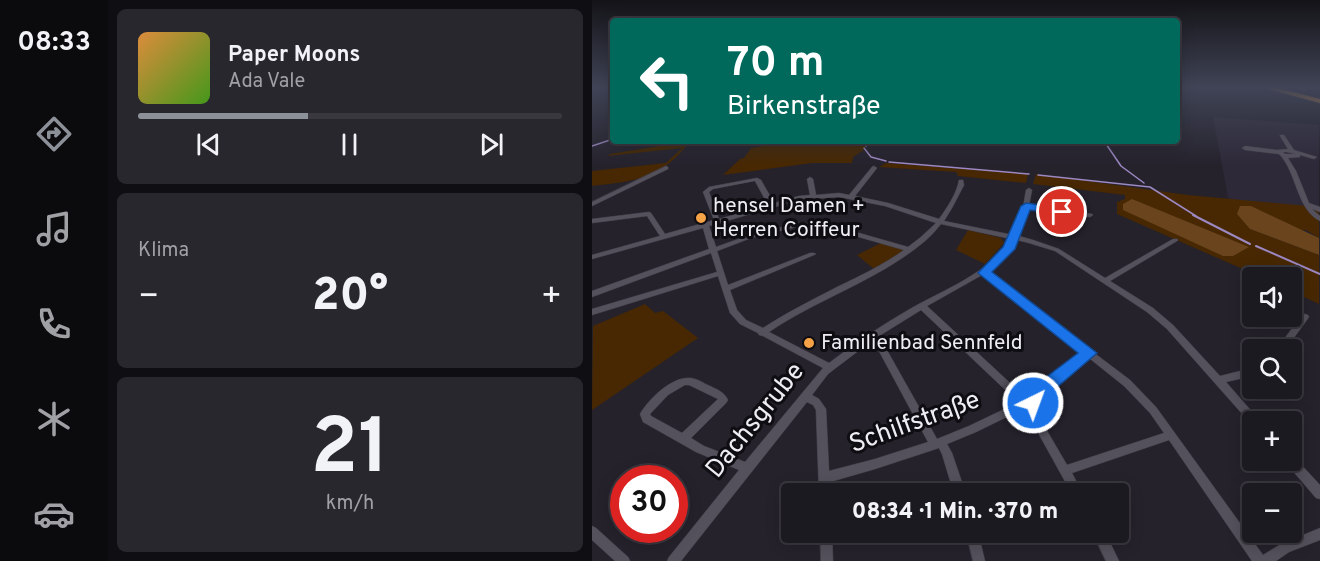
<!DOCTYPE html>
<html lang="de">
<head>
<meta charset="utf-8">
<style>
	body { margin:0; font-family:Overpass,sans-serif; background:#29272e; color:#f1f3f6; height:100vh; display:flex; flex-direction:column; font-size:22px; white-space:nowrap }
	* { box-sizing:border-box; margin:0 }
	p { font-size:20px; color:#a0a1a5 }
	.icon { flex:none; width:33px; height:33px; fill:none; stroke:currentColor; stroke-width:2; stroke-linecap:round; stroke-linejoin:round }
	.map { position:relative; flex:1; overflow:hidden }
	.panel { display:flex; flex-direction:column; gap:9px; padding:9px; background:#0f0e12; width:484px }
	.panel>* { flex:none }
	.banner { position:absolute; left:18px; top:18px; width:570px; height:126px; border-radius:6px; box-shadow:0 3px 15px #0003,0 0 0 2px #3a383f; background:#00695c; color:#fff; overflow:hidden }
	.fabs { position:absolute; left:650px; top:267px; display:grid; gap:12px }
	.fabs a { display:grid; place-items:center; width:60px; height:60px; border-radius:6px; background:#1c1a21; box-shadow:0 3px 15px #0003,0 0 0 2px #3a383f; font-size:30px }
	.speed { position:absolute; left:18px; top:465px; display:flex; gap:12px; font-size:30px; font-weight:700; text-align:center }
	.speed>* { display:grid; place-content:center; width:78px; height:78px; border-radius:50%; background:#1c1a21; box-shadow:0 3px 15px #0003,0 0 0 2px #3a383f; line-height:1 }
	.speed .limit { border:9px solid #d22; background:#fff; color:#111 }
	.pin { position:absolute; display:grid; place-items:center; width:51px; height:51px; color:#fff; margin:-26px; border:3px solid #fff; border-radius:50%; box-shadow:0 2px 6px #0007 }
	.me { position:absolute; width:66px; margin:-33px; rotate:42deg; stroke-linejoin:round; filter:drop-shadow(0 0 4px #0008) }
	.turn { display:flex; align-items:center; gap:21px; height:126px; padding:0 18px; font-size:27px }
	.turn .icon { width:78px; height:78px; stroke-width:2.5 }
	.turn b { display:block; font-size:42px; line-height:51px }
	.big { font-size:45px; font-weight:800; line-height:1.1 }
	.panel .card { flex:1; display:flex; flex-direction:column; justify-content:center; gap:9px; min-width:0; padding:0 21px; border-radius:9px; background:#29272e }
	.panel .dial { align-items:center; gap:0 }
	.dial b { font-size:78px; line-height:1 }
	.song { display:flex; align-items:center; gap:18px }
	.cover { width:72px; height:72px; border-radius:9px; background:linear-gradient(135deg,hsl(30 70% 55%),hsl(100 70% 35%)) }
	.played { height:6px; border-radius:3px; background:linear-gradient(90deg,#8c9099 40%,#3a383f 40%) }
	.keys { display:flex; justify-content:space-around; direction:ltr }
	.heat { display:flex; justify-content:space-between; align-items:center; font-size:33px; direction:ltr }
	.trip { position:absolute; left:189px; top:483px; width:348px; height:60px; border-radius:6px; background:#1c1a21; box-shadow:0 3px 15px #0003,0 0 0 2px #3a383f; font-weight:800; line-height:60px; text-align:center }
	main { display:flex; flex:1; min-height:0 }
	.tab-bar { display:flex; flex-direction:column; width:108px; justify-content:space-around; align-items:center; background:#0b0a0d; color:#a0a1a5 }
	.tab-bar .icon { width:42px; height:42px }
	.tab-bar .active { color:#8c9099 }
	.tab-bar b { font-size:27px; color:#f1f3f6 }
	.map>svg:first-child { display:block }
</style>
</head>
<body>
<main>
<nav class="tab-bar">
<b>08:33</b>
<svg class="icon active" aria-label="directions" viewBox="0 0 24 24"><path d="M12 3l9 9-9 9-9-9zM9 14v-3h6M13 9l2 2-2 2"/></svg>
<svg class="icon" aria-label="music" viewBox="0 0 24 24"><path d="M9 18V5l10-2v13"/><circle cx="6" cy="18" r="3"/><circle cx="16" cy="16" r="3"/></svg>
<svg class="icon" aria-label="phone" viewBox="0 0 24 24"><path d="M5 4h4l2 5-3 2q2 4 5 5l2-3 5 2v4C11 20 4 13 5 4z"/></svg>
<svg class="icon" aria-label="climate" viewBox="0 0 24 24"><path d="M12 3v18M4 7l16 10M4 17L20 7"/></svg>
<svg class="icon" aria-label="car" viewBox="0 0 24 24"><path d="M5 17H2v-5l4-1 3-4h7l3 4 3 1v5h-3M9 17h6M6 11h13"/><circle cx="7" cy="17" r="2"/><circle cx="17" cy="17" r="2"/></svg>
</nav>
<section class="panel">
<div class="card">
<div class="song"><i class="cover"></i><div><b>Paper Moons</b><p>Ada Vale</p></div></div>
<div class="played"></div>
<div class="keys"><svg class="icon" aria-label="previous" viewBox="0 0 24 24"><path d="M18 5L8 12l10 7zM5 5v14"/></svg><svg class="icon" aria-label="pause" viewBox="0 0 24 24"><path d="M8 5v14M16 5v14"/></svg><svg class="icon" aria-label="next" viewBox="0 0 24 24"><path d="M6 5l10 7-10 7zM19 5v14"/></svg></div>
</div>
<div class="card"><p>Klima</p>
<div class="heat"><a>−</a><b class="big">20°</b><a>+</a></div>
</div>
<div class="card dial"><b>21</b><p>km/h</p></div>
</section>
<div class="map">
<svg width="728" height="561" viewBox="0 0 728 561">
	<rect width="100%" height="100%" fill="#25222c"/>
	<path fill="#2e2939" d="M621 117 727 125V221L643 204 636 197Z"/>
	<g fill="#472802">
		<path d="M98 141C70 179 44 181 0 186V171L74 163 90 148 16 156 18 154Z"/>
		<path d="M203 141H275L272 150 261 157 260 163H220L131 175 148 159 152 158 159 148Z"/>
		<path d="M294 163 436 174 434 183 366 176 364 172 287 167Z"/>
		<path d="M444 174 596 195 727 207V238L714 230 658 229 727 255V304L699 291V278L669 277 525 214V202L533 199V195L441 184Z"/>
		<path d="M376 230 409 238 412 243 393 264 364 250Z"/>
		<path d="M291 242 314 250 282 269 265 255Z"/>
		<path d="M53 304 63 313 71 311 106 338 0 410 1 326Z"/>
	</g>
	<g fill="#69441c">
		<path d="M540 199 657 247 641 256H631L531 210V204Z"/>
		<path d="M648 206H659L727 238V255L658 229 645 214Z"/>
	</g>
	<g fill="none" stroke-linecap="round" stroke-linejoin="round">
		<g stroke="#9c88c2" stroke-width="1.5">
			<path d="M703 87 713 90"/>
			<path d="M512 141 529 166 552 183"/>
			<path d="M0 146 21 139"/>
			<path d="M274 146 277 141"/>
			<path d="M272 148 279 157 294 161"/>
			<path d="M297 162 437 174"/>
			<path d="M446 175 558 187 604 216"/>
		</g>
		<g stroke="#9c88c2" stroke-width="2">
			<path d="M601 215 658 244"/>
			<path d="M664 246 728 274"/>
		</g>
		<defs>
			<g id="minor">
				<path d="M688 135H692L702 150 725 157 722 159 708 155V157L696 158 704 171 717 203 728 207V212L720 209 728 216V221C704 209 705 172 687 154L653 150 650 148 653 146 685 150 696 149 688 136ZM691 152H695L703 154H693Z"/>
				<path d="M74 166 76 167V169L0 206V202Z"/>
				<path d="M282 166 285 168 263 196 296 203 347 219C355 208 365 193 367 180H371L372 185 360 208 352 221 421 235 430 214 434 190 437 188 440 190 437 205 500 214 501 215 498 217 437 208 436 214 427 236 441 240 467 249 513 278 581 239H585L586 240 585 241 518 281 561 308 581 325 628 376 660 368V376L634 382 669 422H660V425L575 329 555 312 463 251 437 243 425 240C417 253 407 263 395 272L538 380 564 407 671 555 689 544 728 528V540L697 552 684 561H660L577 440 480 473 491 494H480L434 411 432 408 434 405 437 404 440 405 475 465 572 433 558 413 532 386 497 358 441 402 438 403 435 402 433 399 435 396 490 353 390 275 335 306 431 395 433 398 431 401 428 402 425 401 329 310 287 336 345 439 377 426 425 403 428 402 431 403 433 406 431 409 384 432 355 444 360 453 374 494H362L350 454 347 448 283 469 238 482 239 494H227L224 410 221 405 215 402 89 561H75L77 557 147 470 104 452 51 422 48 414C56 400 78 378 96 378 103 377 111 383 118 386 126 390 132 392 136 400L134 403 99 438 112 446 153 462 231 368 171 336 167 335 166 333 148 324 138 313 126 276 0 315V309L125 272 119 253 0 297V291L117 249 111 228 0 259V255L68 236 55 216 0 223V219L57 212 59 213 73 234 122 220 111 192 117 187 165 178 169 180 182 203 207 196 218 195 215 179 218 177 221 179 224 195 247 193 257 195 280 167ZM163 181 176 205 127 219 117 192 121 189ZM247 197 293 206 344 223 329 237 316 247 232 223H205L155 236 124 247 117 226 207 200ZM349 224 419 239C396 274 353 289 318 309 290 325 263 343 237 363L177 332C227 298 287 280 333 241 339 236 344 230 349 224ZM205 227H232L312 250C291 265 268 276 245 287 220 300 194 313 171 328L154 320 145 310 138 290 222 255 224 254 222 253H218L136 285 125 251 159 238ZM281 340 336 442 283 459 237 471 234 409 227 399 220 395 236 374ZM93 385H97L126 399 90 433 59 416 58 414 76 395Z"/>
				<path d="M713 314 716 315 717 317 693 350H684L710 315Z"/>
				<path d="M699 456 702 457 728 485V499L724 498 694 463 693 460H699Z"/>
				<path d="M0 526 4 528 36 557 38 561H23L0 540Z"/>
				<path d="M228 532H240L241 561H229Z"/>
				<path d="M374 532H386L393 561H381Z"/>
				<path d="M500 532H513L527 561H514Z"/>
			</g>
			<path id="motorway" d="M669 87H681L728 99V103Z"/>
		</defs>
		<use href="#minor" stroke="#403e46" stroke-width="1"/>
		<use href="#motorway" stroke="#403e46" stroke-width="1"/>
		<use href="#minor" fill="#54515c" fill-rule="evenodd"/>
		<use href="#motorway" fill="#e49235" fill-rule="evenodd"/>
	</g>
	<linearGradient id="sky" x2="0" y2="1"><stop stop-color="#141318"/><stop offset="0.53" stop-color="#404456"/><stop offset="1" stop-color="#404456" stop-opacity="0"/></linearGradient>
	<rect width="728" height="165" fill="url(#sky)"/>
	<path fill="#1a73e8" stroke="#114b97" stroke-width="1.5" d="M434 203 470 208 476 212 470 215 438 210 423 249 400 272 505 353 449 401 447 408 441 410 434 408 430 399 432 394 486 353 386 273 411 247 429 206Z"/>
	<g fill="#f6a247" stroke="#0e0d11" stroke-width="2">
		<circle cx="109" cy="218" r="6"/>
		<circle cx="217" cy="343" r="6"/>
	</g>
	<g text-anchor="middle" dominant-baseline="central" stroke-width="6" stroke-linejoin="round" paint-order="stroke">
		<g font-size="21" fill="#efedf4" stroke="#0e0d11" text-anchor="start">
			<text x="121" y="206">hensel Damen +<tspan x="121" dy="24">Herren Coiffeur</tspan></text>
			<text x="229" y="343">Familienbad Sennfeld</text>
		</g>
		<g font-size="26" fill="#efedf4" stroke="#0e0d11">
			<text transform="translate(164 421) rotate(-51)">Dachsgrube</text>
			<text transform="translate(323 423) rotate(-20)">Schilfstraße</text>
		</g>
	</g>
</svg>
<div class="fabs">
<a><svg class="icon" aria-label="sound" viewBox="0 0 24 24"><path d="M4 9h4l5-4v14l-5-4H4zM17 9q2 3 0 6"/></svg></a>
<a><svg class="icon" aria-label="search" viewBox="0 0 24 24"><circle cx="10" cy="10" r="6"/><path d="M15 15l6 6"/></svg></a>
<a>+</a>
<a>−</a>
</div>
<div class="speed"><div class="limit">30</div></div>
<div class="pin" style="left:470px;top:212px;background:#d93025"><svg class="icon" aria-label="arrive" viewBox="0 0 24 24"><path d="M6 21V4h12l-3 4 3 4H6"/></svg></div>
<svg class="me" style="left:441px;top:403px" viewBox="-20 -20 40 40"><circle r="17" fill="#1a73e8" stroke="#fff" stroke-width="3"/><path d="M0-11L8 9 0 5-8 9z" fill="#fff"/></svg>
<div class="trip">08:34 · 1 Min. · 370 m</div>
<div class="banner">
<div class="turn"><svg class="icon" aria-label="left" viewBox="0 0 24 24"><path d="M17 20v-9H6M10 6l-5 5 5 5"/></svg><div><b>70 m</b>Birkenstraße</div></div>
</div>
</div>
</main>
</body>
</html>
